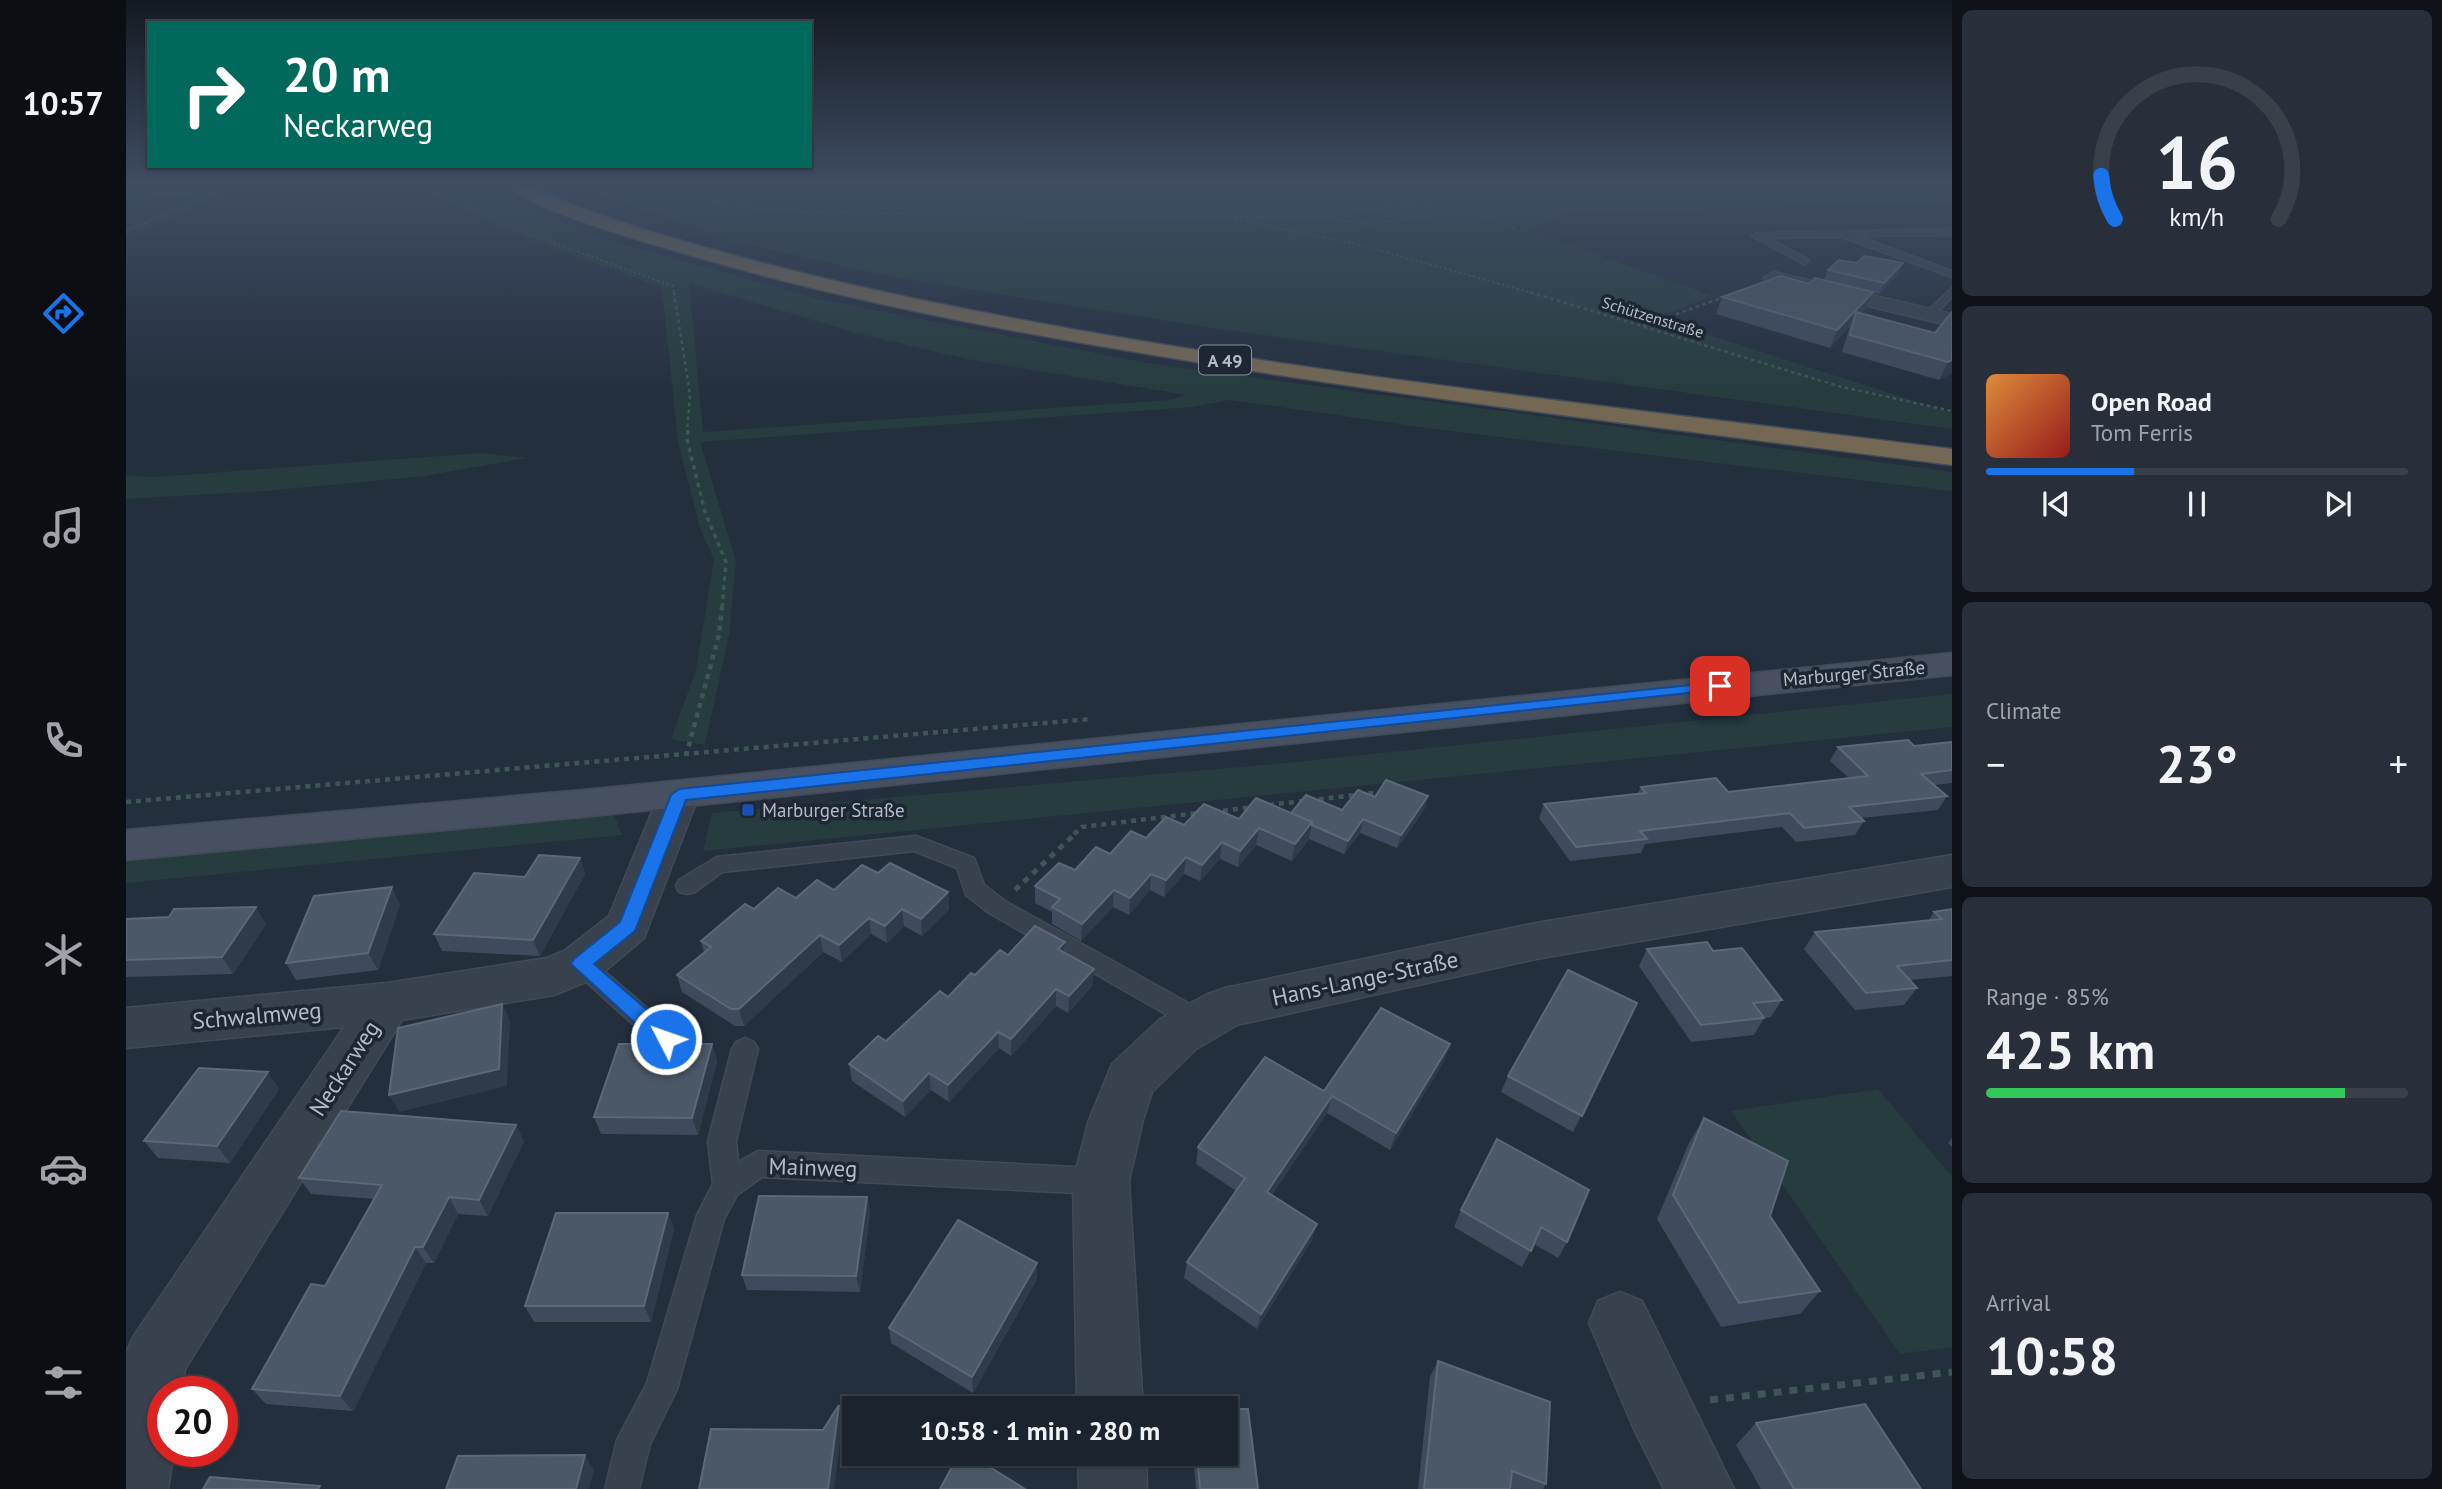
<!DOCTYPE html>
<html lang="en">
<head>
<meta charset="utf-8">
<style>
	body { margin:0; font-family:"PT Sans",sans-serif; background:#282f3a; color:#f1f3f6; height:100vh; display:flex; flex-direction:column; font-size:26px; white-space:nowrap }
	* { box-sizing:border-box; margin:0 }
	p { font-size:23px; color:#a0a4aa }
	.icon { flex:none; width:38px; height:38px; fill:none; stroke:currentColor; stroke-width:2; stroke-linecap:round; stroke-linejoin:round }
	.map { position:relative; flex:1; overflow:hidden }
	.drawer { display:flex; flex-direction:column; gap:10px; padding:10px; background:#0f1319; width:490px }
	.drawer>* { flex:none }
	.top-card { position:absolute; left:21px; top:21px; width:665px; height:147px; border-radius:0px; box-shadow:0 2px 5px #0004,0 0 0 2px #39404a; background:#00695c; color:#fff; overflow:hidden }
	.speed { position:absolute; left:21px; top:1376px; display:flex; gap:14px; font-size:35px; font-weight:700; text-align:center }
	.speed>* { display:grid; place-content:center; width:91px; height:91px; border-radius:50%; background:#1b232e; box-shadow:0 2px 5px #0004,0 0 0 2px #39404a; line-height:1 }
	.speed .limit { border:10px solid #d22; background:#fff; color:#111 }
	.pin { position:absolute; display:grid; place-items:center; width:60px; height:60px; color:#fff; margin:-30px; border-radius:14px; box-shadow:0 4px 10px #0006 }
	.me { position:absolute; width:77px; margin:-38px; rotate:311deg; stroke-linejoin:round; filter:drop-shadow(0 0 5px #0008) }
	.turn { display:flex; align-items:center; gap:24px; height:147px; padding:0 21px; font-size:32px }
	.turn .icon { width:91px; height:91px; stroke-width:2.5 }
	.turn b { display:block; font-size:49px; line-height:60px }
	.big { font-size:52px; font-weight:700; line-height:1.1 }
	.drawer .widget { flex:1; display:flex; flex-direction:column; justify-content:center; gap:10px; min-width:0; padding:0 24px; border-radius:10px; background:#282f3a }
	.drawer .dial { align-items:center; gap:0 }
	.dial svg { height:182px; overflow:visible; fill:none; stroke:#39404a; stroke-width:7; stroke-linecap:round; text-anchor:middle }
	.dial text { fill:#f1f3f6; stroke:none }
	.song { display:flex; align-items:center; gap:21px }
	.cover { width:84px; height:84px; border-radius:10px; background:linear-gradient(135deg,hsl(30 70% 55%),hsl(0 70% 35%)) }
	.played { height:7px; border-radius:4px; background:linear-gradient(90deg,#1a73e8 35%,#39404a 35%) }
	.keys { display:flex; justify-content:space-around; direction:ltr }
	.heat { display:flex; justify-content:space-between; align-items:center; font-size:38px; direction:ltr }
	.charge { height:10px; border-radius:5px; background:linear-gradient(90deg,#34c759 85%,#39404a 0) }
	.trip { position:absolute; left:716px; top:1396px; width:396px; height:70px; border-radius:0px; background:#1b232e; box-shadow:0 2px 5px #0004,0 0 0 2px #39404a; font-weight:700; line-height:70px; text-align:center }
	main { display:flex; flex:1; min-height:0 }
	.menu { display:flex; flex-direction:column; width:126px; justify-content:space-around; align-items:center; background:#0b0e12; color:#a0a4aa }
	.menu .icon { width:49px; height:49px }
	.menu .on { color:#1a73e8 }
	.menu b { font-size:32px; color:#f1f3f6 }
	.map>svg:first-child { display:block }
</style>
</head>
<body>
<main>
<nav class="menu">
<b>10:57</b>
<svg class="icon on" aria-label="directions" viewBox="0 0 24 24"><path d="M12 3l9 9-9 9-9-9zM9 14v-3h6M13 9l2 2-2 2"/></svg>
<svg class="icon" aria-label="music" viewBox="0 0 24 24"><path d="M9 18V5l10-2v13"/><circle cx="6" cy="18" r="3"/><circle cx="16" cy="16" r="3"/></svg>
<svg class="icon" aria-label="phone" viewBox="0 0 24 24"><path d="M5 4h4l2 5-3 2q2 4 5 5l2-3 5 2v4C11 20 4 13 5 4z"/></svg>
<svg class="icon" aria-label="climate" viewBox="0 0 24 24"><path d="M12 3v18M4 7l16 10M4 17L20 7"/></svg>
<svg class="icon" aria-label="car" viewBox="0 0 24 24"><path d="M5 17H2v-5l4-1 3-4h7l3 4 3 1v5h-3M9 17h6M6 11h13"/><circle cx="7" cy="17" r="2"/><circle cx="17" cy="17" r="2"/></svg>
<svg class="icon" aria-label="filters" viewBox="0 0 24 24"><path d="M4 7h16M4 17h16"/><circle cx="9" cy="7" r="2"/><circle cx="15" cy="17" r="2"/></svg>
</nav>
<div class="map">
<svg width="1826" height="1489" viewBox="0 0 1826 1489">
	<rect width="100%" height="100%" fill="#242f3e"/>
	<g fill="#263c3f" fill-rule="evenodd">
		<path d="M0 185H155L102 191 0 239V228L71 195 0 202Z"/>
		<path d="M287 185H359L464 235 692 299 1021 363 1826 472V491L1316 430 1103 400 1066 407 574 442 610 561 603 634 579 745 545 739 570 670 588 560 574 528 552 442 536 288 372 227ZM563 283 730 333 841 359 1060 395 1044 400 577 432Z"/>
		<path d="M451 185H1817L1814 192 1826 197V206L1819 203 1443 212 1405 231 1587 296 1530 318 1826 413V429L1099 330 767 277 598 239Z"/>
		<path d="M355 453 401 458 299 476 139 491 0 499V476L30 477Z"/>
		<path d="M1826 694V727L577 851 586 813 1150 764Z"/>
		<path d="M488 815 496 835 0 883V859Z"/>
		<path d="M1752 1089 1826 1177V1347L1774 1354 1605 1111Z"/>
	</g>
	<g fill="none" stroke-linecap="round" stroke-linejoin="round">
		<defs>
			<g id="lane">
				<path d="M1826 229V235L1732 236 1826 271V277L1716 237 1642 238 1681 259 1683 261 1678 264 1626 236 1630 233Z"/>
				<path d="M1826 288V297L1807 317H1799V313Z"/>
				<path d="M790 836 848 858 858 885 879 901 1082 1014 1085 1021 1082 1028 1073 1031 1064 1028 863 913 840 895 831 868 788 851 596 872 569 892 561 894 553 892 550 886 553 880 591 857Z"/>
				<path d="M455 955 463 958 549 1032 553 1039 549 1046 540 1049 531 1046 447 970 443 964 447 958Z"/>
				<path d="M619 1038 628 1042 632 1049 610 1141 612 1162 632 1151 971 1168 981 1172 985 1181 981 1190 971 1194 636 1177 611 1195 598 1219 551 1389 524 1444 513 1489H479L491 1440 521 1383 571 1215 587 1184 582 1141 606 1049 610 1042Z"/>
			</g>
			<g id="street">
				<path d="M1648 272 1826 314V326L1641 282 1638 278Z"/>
				<path d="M553 782 567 786 573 795 518 938 472 977 428 995 276 1020 59 1369 56 1391H37V1451H48L42 1489H0V1353L7 1337 218 1027 0 1048V1008L261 983 421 958 438 951 483 916 533 795 539 786Z"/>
				<path d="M1826 855V887L1410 959 1111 1025 1070 1049 1026 1092 1017 1120 1003 1181 1017 1409H951L947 1181 963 1120 986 1064 1034 1019 1082 994 1099 988 1410 923Z"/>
				<path d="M1494 1292 1516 1301 1608 1489H1538L1508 1429 1463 1323 1472 1301Z"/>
				<path d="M952 1454H1020L1021 1489H953Z"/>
			</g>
			<path id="secondary" d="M1826 653V675L457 817 0 860V830L457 790Z"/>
			<path id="highway" d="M381 185C406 184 427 197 450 206 471 214 492 221 513 228 608 257 703 281 800 301 1138 371 1484 406 1826 449V465C1576 433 1325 403 1076 363 902 335 729 304 560 254 517 241 412 213 381 185Z"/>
		</defs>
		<use href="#lane" stroke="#414a57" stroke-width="3"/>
		<use href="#street" stroke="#414a57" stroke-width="3"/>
		<use href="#secondary" stroke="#414a57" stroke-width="3"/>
		<use href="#highway" stroke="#434c59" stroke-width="3"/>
		<g stroke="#3f5557" stroke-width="2" stroke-dasharray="2.5 2.5" stroke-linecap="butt">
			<path d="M306 185 386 228 547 286 548 294"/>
			<path d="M549 185 585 201 649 211 1047 218 1186 216 1242 224 1329 213 1366 217 1390 229"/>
			<path d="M0 198 131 185"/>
			<path d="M1194 215 1325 200 1448 195"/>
			<path d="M1109 219 1234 245 1410 294"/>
			<path d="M0 232 89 191"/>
		</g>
		<g stroke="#3f5557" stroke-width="2.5" stroke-dasharray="3.5 3.5" stroke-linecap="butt">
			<path d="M548 292 564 395 561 432"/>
			<path d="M1404 292 1712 386 1826 411"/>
			<path d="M1517 326 1601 296"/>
		</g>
		<path stroke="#3f5557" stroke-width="3.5" stroke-dasharray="4.5 4.5" stroke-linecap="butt" d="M562 430 561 439 579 512 600 562 596 609"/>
		<g stroke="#3f5557" stroke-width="4.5" stroke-dasharray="5 5" stroke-linecap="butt">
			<path d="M560 756 593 635 596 607"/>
			<path d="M0 802 965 719"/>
			<path d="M1143 805 1256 792"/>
			<path d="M1087 812 1127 807"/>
			<path d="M948 834 956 827 1072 813"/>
		</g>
		<path stroke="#3f5557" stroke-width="5" stroke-dasharray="6 6" stroke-linecap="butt" d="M889 890 950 833"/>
		<path stroke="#3f5557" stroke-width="7" stroke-dasharray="8 8" stroke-linecap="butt" d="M1584 1400 1826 1372"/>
		<use href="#lane" fill="#38414e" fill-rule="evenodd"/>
		<use href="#street" fill="#38414e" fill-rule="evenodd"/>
		<use href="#secondary" fill="#465061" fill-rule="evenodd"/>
		<use href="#highway" fill="#746855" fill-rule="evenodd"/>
	</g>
	<g fill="#3f4b5c">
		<path d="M1702 270 1772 274 1753 294 1747 293 1740 308 1735 314 1809 333 1826 312V373L1813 380 1716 352 1724 326 1704 348 1590 314 1596 297 1683 284 1698 280Z"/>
		<path d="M1826 742V783L1808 785 1821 796 1812 810 1735 818 1738 821 1729 835 1670 842 1656 827 1519 844 1515 853 1444 861 1413 818 1418 804 1512 793 1515 787 1602 792 1723 778 1704 761 1712 747 1788 746Z"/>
		<path d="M1302 796 1298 810 1271 848 1234 833 1218 854 1183 839 1166 861 1130 845 1112 867 1094 859 1074 881 1058 874 1038 897 1024 890 1003 915 987 907 955 941 926 924V912L909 903V886L949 870 1020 838 1113 819 1165 813 1216 810 1249 797Z"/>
		<path d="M454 858 459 874 414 956 316 951 308 934 399 877Z"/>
		<path d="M708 890 822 892 823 909 796 936 778 926 761 943 745 934 716 962 697 952 618 1026H609L556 992 551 975 578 952 575 941 628 909Z"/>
		<path d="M274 904 252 970 170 980 160 963Z"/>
		<path d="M1826 909V976L1784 980 1791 988 1778 1005 1729 1010 1678 949 1689 932 1802 921 1808 912Z"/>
		<path d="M0 919 140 924 107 974 0 977Z"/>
		<path d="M939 942V953L967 985 942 1013 930 1006 885 1056 873 1048 823 1102 805 1090 779 1117 726 1081 723 1064 760 1041 822 997 849 975 882 955Z"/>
		<path d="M1521 949 1587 951 1656 1000 1645 1017 1638 1018 1628 1035 1565 1042 1513 966Z"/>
		<path d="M1511 1003 1447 1132 1375 1092 1382 1076Z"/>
		<path d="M586 1044 591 1061 572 1135 475 1134 468 1117Z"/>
		<path d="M1324 1044 1318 1061 1264 1150 1201 1113 1146 1195 1186 1240 1131 1329 1058 1278 1061 1262 1110 1191 1070 1164 1072 1147 1198 1091Z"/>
		<path d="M153 1089 104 1163 32 1158 18 1141Z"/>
		<path d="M1578 1118 1694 1291 1674 1314 1595 1327 1531 1219 1563 1143Z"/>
		<path d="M1826 1138V1147L1822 1143Z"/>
		<path d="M1371 1139 1441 1242 1432 1258 1408 1244 1396 1267 1328 1227 1335 1210Z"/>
		<path d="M398 1141 362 1216 332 1214 308 1263H300L227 1411 140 1404 126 1389 199 1286 248 1199 185 1194 173 1178Z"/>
		<path d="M741 1197 744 1213 734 1292 621 1290 616 1275Z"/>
		<path d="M542 1213 548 1229 525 1322H408L399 1306Z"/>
		<path d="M911 1263V1279L847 1393 765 1343 763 1328Z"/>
		<path d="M1312 1361 1420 1484 1417 1489H1387L1384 1488V1489H1292L1304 1377Z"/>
		<path d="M1630 1423 1795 1489H1635L1610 1445Z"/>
		<path d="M1067 1454H1099L1132 1489H1070Z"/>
	</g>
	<g fill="#2f3b4b">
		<path d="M1777 263 1772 274 1753 294 1758 283Z"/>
		<path d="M1747 292 1740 308 1727 322 1730 312 1724 326 1704 348 1711 330Z"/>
		<path d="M1826 360V373L1813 380 1822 362Z"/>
		<path d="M1302 796 1298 810 1271 848 1275 835Z"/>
		<path d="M1237 819 1234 833 1218 854 1222 841Z"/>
		<path d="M1186 822 1183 839 1166 861 1169 844Z"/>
		<path d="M1133 828 1130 845 1112 867 1114 851Z"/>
		<path d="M1096 842 1094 859 1074 881 1076 865Z"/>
		<path d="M1060 857 1058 874 1038 897 1040 880Z"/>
		<path d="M454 858 459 874 414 956 407 940Z"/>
		<path d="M1025 874 1024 890 1003 915 1004 898Z"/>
		<path d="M266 887 274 904 252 970 242 953Z"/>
		<path d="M988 890 987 907 955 941 956 924Z"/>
		<path d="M822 892 823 909 796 936 795 919Z"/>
		<path d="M130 907 140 924 107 974 96 957Z"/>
		<path d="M776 909 778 926 761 943 759 926Z"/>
		<path d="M743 918 745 934 716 962 713 945Z"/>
		<path d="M694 935 697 952 618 1026 613 1009Z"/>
		<path d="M939 942 938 959 932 949Z"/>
		<path d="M968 969 967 985 942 1013 943 996Z"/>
		<path d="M930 989V1006L885 1056V1039Z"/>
		<path d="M376 1004 384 1021 381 1086 273 1112 263 1095Z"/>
		<path d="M872 1032 873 1048 823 1102 822 1085Z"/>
		<path d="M586 1044 591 1061 572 1135 566 1118Z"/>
		<path d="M1324 1044 1318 1061 1264 1150 1270 1133Z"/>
		<path d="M142 1072 153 1089 104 1163 91 1146Z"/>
		<path d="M803 1073 805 1090 779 1117 777 1101Z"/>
		<path d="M1206 1096 1201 1113 1137 1208 1141 1192Z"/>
		<path d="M390 1125 398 1141 362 1216 353 1200Z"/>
		<path d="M323 1197 332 1214 308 1263 297 1247Z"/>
		<path d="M741 1197 744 1213 734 1292 730 1276Z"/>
		<path d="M542 1213 548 1229 525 1322 518 1306Z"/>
		<path d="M1191 1224 1186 1240 1131 1329 1135 1314Z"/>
		<path d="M289 1247 300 1263 227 1411 214 1396Z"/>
		<path d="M911 1263V1279L847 1393 846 1377Z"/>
		<path d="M713 1405 717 1419 708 1489H702Z"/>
		<path d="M459 1455 468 1470 463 1489H450Z"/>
	</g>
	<g fill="#4b5868" stroke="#5c6777" stroke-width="2">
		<path d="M1738 256 1777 263 1758 283 1702 270 1713 260 1731 263Z"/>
		<path d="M1655 276 1683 284 1689 278 1747 292 1711 330 1596 297Z"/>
		<path d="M1730 312 1809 333 1826 312V360L1822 362 1724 335Z"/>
		<path d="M1782 740 1788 746 1826 742V770L1795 774 1821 796 1723 807 1738 821 1678 828 1664 813 1514 831 1521 839 1450 847 1418 804 1520 793 1515 787 1590 778 1602 792 1742 776 1712 747Z"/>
		<path d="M1260 780 1302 796 1275 835 1237 819 1222 841 1186 825V822L1165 813 1180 795 1216 810 1232 790 1249 797Z"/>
		<path d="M1130 798 1186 822 1169 844 1133 828 1114 851 1096 842 1076 865 1060 857 1040 880 1025 874 1004 898 988 890 956 924 926 907 934 899 909 886 933 863 949 870 970 847 984 854 1005 831 1020 838 1040 817 1058 825 1078 804 1113 819Z"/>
		<path d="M413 855 454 858 407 940 308 934 348 873 399 877Z"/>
		<path d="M764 863 822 892 795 919 776 909 759 926 743 918 713 945 694 935 613 1009H605L551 975 585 947 575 941 619 904 628 909 652 888 670 898 691 880 708 890 736 865 752 873Z"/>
		<path d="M266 887 242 953 160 963 188 896Z"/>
		<path d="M130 907 96 957 0 960V919L43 917 48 909Z"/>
		<path d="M1826 909V960L1771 966 1791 988 1740 993 1689 932 1816 919 1808 912Z"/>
		<path d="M909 926 939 942 932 949 968 969 943 996 930 989 885 1039 872 1032 822 1085 803 1073 777 1101 723 1064 752 1036 760 1041 814 991 822 997 845 973 849 975 874 950 882 955Z"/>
		<path d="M1581 942 1587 951 1616 948 1656 1000 1627 1003 1638 1018 1575 1025 1521 949Z"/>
		<path d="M1442 970 1511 1003 1456 1116 1382 1076Z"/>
		<path d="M376 1004 373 1069 263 1095 272 1028Z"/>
		<path d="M1255 1008 1324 1044 1270 1133 1206 1096 1141 1192 1191 1224 1135 1314 1061 1262 1119 1178 1072 1147 1139 1057 1198 1091Z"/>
		<path d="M493 1044H586L566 1118 468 1117Z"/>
		<path d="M73 1068 142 1072 91 1146 18 1141Z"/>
		<path d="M215 1111 390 1125 353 1200 323 1197 297 1247H289L214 1396 126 1389 185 1284 199 1286 256 1185 173 1178Z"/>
		<path d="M1578 1118 1662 1161 1644 1216 1694 1291 1613 1303 1547 1195Z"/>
		<path d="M1371 1139 1463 1190 1441 1242 1415 1227 1405 1251 1335 1210Z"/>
		<path d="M633 1196 741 1197 730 1276 616 1275Z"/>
		<path d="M430 1213H542L518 1306H399Z"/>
		<path d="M832 1220 911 1263 846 1377 763 1328Z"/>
		<path d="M1312 1361 1424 1402 1420 1484 1386 1471 1384 1489H1298Z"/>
		<path d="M1739 1404 1795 1489H1668L1630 1423Z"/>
		<path d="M713 1405 702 1489H573L585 1429 697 1430Z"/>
		<path d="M1099 1409H1122L1132 1489H1074L1071 1454H1099Z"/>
		<path d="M833 1454H843L899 1489H814Z"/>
		<path d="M459 1455 450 1489H320L332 1456Z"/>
		<path d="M84 1477 194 1486 192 1489H77Z"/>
	</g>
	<linearGradient id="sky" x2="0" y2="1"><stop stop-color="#141a22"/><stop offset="0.47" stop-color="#3f4d63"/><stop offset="1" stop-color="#3f4d63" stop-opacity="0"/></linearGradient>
	<rect width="1826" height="393" fill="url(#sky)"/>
	<path fill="#1a73e8" stroke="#114b97" stroke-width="2" d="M1594 682 1602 686 1600 689 560 800 509 931 468 964 548 1033 551 1039 548 1045 540 1048 533 1045 445 964 448 959 494 922 545 795 553 789Z"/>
	<rect fill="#1a4fb4" stroke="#1d2633" stroke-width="2.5" x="615" y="803" width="14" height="14" rx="3.5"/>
	<g text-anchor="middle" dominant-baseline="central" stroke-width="7" stroke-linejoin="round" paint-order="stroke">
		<g font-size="16" fill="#b4bcc9" stroke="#1d2633">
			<text transform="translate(1527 317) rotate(17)">Schützenstraße</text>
		</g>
		<rect fill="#1d2633" stroke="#878f9c" stroke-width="2" x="1073" y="345.5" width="52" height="29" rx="5"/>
		<g font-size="18" font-weight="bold" fill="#b4bcc9">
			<text x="1099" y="360">A 49</text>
		</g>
		<g font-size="19" fill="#b4bcc9" stroke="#1d2633">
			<text transform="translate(1728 673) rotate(-5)">Marburger Straße</text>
		</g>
		<g font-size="19" fill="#b4bcc9" stroke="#1d2633" text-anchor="start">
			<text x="636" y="810">Marburger Straße</text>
		</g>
		<g font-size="23" fill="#b4bcc9" stroke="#1d2633">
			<text transform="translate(1239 978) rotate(-12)">Hans-Lange-Straße</text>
			<text transform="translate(131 1015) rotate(-5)">Schwalmweg</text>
			<text transform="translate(218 1068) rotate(-57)">Neckarweg</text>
			<text transform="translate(687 1167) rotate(2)">Mainweg</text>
		</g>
	</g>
</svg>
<div class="speed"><div class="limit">20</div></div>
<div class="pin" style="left:1594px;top:686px;background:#d93025"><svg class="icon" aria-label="arrive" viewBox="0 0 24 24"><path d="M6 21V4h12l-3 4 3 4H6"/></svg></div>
<svg class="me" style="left:540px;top:1039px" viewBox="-20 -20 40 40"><circle r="17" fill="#1a73e8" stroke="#fff" stroke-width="3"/><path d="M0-11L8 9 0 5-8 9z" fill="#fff"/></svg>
<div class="trip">10:58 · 1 min · 280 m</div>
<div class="top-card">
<div class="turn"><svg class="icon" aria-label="right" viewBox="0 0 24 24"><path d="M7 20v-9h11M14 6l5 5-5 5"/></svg><div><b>20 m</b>Neckarweg</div></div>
</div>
</div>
<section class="drawer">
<div class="widget dial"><svg viewBox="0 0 100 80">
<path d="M14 69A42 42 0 1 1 86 69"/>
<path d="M14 69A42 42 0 0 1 8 50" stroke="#1a73e8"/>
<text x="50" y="56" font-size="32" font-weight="700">16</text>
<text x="50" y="72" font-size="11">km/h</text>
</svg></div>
<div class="widget">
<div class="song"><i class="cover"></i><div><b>Open Road</b><p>Tom Ferris</p></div></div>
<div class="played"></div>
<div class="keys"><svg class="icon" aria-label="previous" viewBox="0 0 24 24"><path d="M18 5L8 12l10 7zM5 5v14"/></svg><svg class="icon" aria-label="pause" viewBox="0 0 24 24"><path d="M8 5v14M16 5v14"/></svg><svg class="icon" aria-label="next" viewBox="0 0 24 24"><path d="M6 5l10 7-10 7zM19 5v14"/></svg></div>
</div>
<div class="widget"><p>Climate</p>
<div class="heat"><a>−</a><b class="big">23°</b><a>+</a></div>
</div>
<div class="widget"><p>Range · 85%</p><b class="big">425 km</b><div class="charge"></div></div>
<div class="widget"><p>Arrival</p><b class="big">10:58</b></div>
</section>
</main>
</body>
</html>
